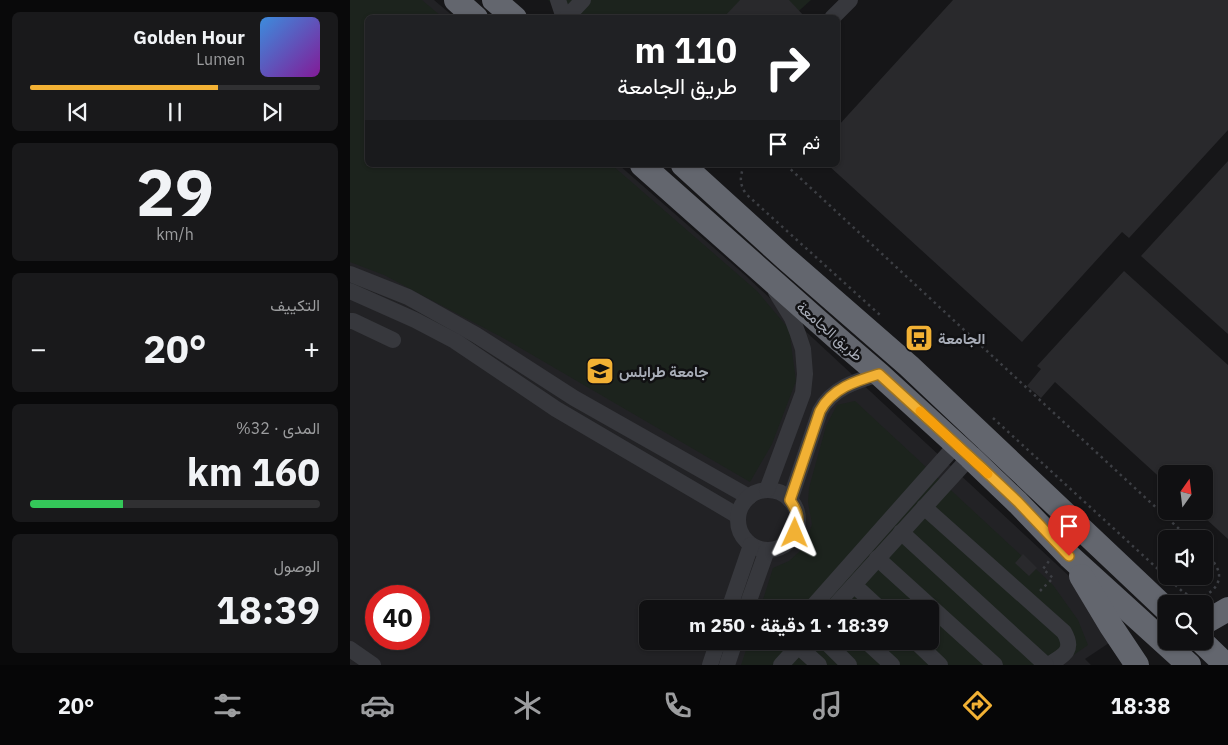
<!DOCTYPE html>
<html lang="ar">
<head>
<meta charset="utf-8">
<style>
	body { margin:0; font-family:"IBM Plex Sans",Vazirmatn,sans-serif; background:#19191b; color:#f1f3f6; direction:rtl; height:100vh; display:flex; flex-direction:column; font-size:19px; white-space:nowrap }
	* { box-sizing:border-box; margin:0 }
	p { font-size:16px; color:#9c9d9f }
	.icon { flex:none; width:28px; height:28px; fill:none; stroke:currentColor; stroke-width:2; stroke-linecap:round; stroke-linejoin:round }
	.map { position:relative; flex:1; overflow:hidden; direction:ltr }
	.drawer { display:flex; flex-direction:column; gap:12px; padding:12px; background:#09090a; width:350px }
	.drawer>* { flex:none }
	.banner { position:absolute; left:15px; top:15px; width:475px; height:152px; border-radius:8px; box-shadow:0 1px 4px #0004,0 0 0 1px #303032; direction:rtl; background:#202124; color:#fff; overflow:hidden }
	.needle { width:32px; rotate:14deg }
	.fabs { position:absolute; left:808px; top:465px; display:grid; gap:10px }
	.fabs a { display:grid; place-items:center; width:55px; height:55px; border-radius:8px; background:#101012; box-shadow:0 1px 4px #0004,0 0 0 1px #303032; font-size:25px }
	.speed { position:absolute; left:15px; top:585px; display:flex; gap:10px; font-size:25px; font-weight:700; text-align:center }
	.speed>* { display:grid; place-content:center; width:65px; height:65px; border-radius:50%; background:#101012; box-shadow:0 1px 4px #0004,0 0 0 1px #303032; line-height:1 }
	.speed .limit { border:8px solid #d22; background:#fff; color:#111 }
	.pin { position:absolute; display:grid; place-items:center; width:42px; height:42px; color:#fff; margin:-51px -21px; border-radius:50% 50% 50% 0; rotate:-45deg; box-shadow:0 0 5px #0007 }
	.pin .icon { rotate:45deg }
	.me { position:absolute; width:55px; margin:-28px; rotate:1deg; stroke-linejoin:round; filter:drop-shadow(0 0 4px #0008) }
	.turn { display:flex; align-items:center; gap:18px; height:105px; padding:0 20px; font-size:22px }
	.turn .icon { width:65px; height:65px; stroke-width:2.5 }
	.turn b { display:block; font-size:35px; line-height:42px }
	.then { display:flex; align-items:center; height:48px; padding:0 20px; background:#0003; gap:10px; font-size:19px }
	.big { font-size:38px; font-weight:700; line-height:1.1 }
	.drawer .tile { flex:1; display:flex; flex-direction:column; justify-content:center; gap:8px; min-width:0; padding:0 18px; border-radius:8px; background:#19191b }
	.drawer .dial { align-items:center; gap:0 }
	.dial b { font-size:65px; line-height:1 }
	.song { display:flex; align-items:center; gap:15px }
	.cover { width:60px; height:60px; border-radius:8px; background:linear-gradient(135deg,hsl(210 70% 55%),hsl(290 70% 35%)) }
	.played { height:5px; border-radius:2px; background:linear-gradient(90deg,#f2b134 65%,#303032 65%) }
	.keys { display:flex; justify-content:space-around; direction:ltr }
	.heat { display:flex; justify-content:space-between; align-items:center; font-size:28px; direction:ltr }
	.charge { height:8px; border-radius:4px; background:linear-gradient(90deg,#34c759 32%,#303032 0) }
	.trip { position:absolute; left:289px; top:600px; width:300px; height:50px; border-radius:8px; background:#101012; box-shadow:0 1px 4px #0004,0 0 0 1px #303032; font-weight:700; line-height:50px; text-align:center; direction:rtl }
	.menu { display:flex; height:80px; justify-content:space-around; align-items:center; background:#060607; color:#9c9d9f }
	.menu .icon { width:35px; height:35px }
	.menu .on { color:#f2b134 }
	.menu b { font-size:22px; color:#f1f3f6 }
	main { display:flex; flex:1; min-height:0 }
	.map>svg:first-child { display:block }
</style>
</head>
<body>
<main>
<div class="map">
<svg width="878" height="665" viewBox="0 0 878 665">
	<rect width="100%" height="100%" fill="#161618"/>
	<path fill="#222225" fill-rule="evenodd" d="M0 0H84L104 17 18 18V165H269L395 275 718 575 759 643 735 659 741 665H0ZM26 596H69V639H26ZM298 609H580V641H298Z"/>
	<g fill="#1c231d">
		<path d="M0 0H72L92 17 18 18V165H262L407 291 439 329 446 381 422 444 400 482 155 339 34 275 0 262Z"/>
		<path d="M198 0H461L441 18 218 17Z"/>
		<path d="M505 401 703 585 728 620 738 645 709 665H391L399 641H580V609H410L423 568 439 561 449 552 457 540 462 524 458 502 459 488 476 426 487 405Z"/>
	</g>
	<g fill="#29292c">
		<path d="M390 0H439L456 18H373Z"/>
		<path d="M603 0H878V130L779 238 772 232 672 342 478 165H488V126Z"/>
		<path d="M878 161V334L791 256Z"/>
		<path d="M774 271 878 365V539L854 517V474H816V483L705 382 691 398 677 386 691 369 687 366Z"/>
		<path d="M673 554 687 568 679 576 665 563Z"/>
	</g>
	<g fill="none" stroke-linecap="round" stroke-linejoin="round">
		<g stroke="#3d3f44" stroke-width="2.5" stroke-dasharray="2.5 4" stroke-linecap="butt">
			<path d="M394 165C390 177 389 183 396 194L530 315"/>
			<path d="M436 165 840 539"/>
			<path d="M643 418 833 592C836 594 841 596 844 597 856 599 870 587 869 575 869 567 860 557 854 552"/>
			<path d="M690 591 703 578 693 569 699 561"/>
		</g>
		<g stroke="#37383d" stroke-width="16">
			<path d="M208 0 214 18"/>
			<path d="M216 18 233 0"/>
			<path d="M482 18 500 0"/>
			<path d="M0 274 58 297 126 335 224 398 399 497"/>
			<path d="M0 291 65 320 105 341 206 409 388 516"/>
			<path d="M0 321H3L43 340"/>
			<circle cx="418" cy="520" r="30"/>
			<path d="M417 490 453 393 455 374 453 349 448 334 442 318 426 292"/>
			<path d="M440 500 470 411C482 388 506 381 529 374"/>
			<path d="M574 507 714 632C725 651 713 656 698 665"/>
			<path d="M551 532 696 665"/>
			<path d="M527 558 645 665"/>
			<path d="M504 585 530 609"/>
			<path d="M379 609 401 545"/>
			<path d="M396 609 417 550"/>
			<path d="M464 609V605L606 445"/>
			<path d="M482 609 620 457"/>
			<path d="M475 641 499 665"/>
			<path d="M516 641 542 665"/>
			<path d="M565 641 590 665"/>
			<path d="M448 646 469 665"/>
			<path d="M0 649 23 665"/>
			<path d="M360 665 368 641"/>
			<path d="M377 665 385 641"/>
			<path d="M431 665 453 641"/>
		</g>
		<g stroke="#63666e" stroke-width="24">
			<path d="M106 0 126 18"/>
			<path d="M144 0 165 18"/>
			<path d="M292 165 487 338 529 374 620 457 668 503 719 556 839 665"/>
			<path d="M333 165 435 258 559 366 816 609"/>
			<path d="M731 576 761 626 787 665"/>
			<path d="M854 623 878 609"/>
			<path d="M851 641 876 665"/>
		</g>
	</g>
	<g fill="none" stroke-linecap="round" stroke-linejoin="round">
		<defs>
			<path id="route" d="M445 533C450 519 448 512 440 500L470 411C482 388 506 381 529 374L632 468 668 502 719 556"/>
		</defs>
		<use href="#route" stroke="#9d7322" stroke-width="12"/>
		<use href="#route" stroke="#f2b134" stroke-width="9"/>
		<path stroke="#f59e0b" stroke-width="9" d="M570 411 638 474"/>
	</g>
	<defs>
		<symbol id="bus-square" viewBox="-11 -11 22 22"><rect x="-9" y="-9" width="18" height="18" rx="4" fill="#f2b134" stroke="#111113"/><path d="M-5-6H5V4H4V6H2V4H-2V6H-4V4H-5ZM-3.5-4V0h7V-4ZM-3.5 1.2v1.5H-2V1.2ZM2 1.2v1.5H3.5V1.2Z" fill="#111"/></symbol>
		<symbol id="university-square" viewBox="-11 -11 22 22"><rect x="-9" y="-9" width="18" height="18" rx="4" fill="#f2b134" stroke="#111113"/><path d="M0-5L7-2L0 1L-7-2ZM-4 1L0 2.5L4 1V4Q0 6-4 4Z" fill="#111"/></symbol>
	</defs>
	<g fill-rule="evenodd">
		<use href="#bus-square" x="553" y="322" width="32" height="32"/>
		<use href="#university-square" x="234" y="355" width="32" height="32"/>
	</g>
	<g text-anchor="middle" dominant-baseline="central" stroke-width="5" stroke-linejoin="round" paint-order="stroke">
		<g font-size="15" fill="#a8adb8" stroke="#111113">
			<text transform="translate(480 331) rotate(41)">طريق الجامعة</text>
		</g>
		<g font-size="15" font-weight="bold" fill="#a8adb8" stroke="#111113" text-anchor="start">
			<text x="588" y="338">الجامعة</text>
			<text x="269" y="371">جامعة طرابلس</text>
		</g>
	</g>
</svg>
<div class="fabs">
<a><svg class="needle" viewBox="-14 -14 28 28"><path d="M0-13l5 13h-10z" fill="#e53935"/><path d="M0 13l5-13h-10z" fill="#9c9d9f"/></svg></a>
<a><svg class="icon" aria-label="sound" viewBox="0 0 24 24"><path d="M4 9h4l5-4v14l-5-4H4zM17 9q2 3 0 6"/></svg></a>
<a><svg class="icon" aria-label="search" viewBox="0 0 24 24"><circle cx="10" cy="10" r="6"/><path d="M15 15l6 6"/></svg></a>
</div>
<div class="speed"><div class="limit">40</div></div>
<div class="pin" style="left:719px;top:556px;background:#d93025"><svg class="icon" aria-label="arrive" viewBox="0 0 24 24"><path d="M6 21V4h12l-3 4 3 4H6"/></svg></div>
<svg class="me" style="left:445px;top:533px" viewBox="-20 -20 40 40"><path d="M0-17L14 15 0 8-14 15z" fill="#f2b134" stroke="#fff" stroke-width="4"/></svg>
<div class="trip">18:39 · 1 دقيقة · 250 m</div>
<div class="banner">
<div class="turn"><svg class="icon" aria-label="right" viewBox="0 0 24 24"><path d="M7 20v-9h11M14 6l5 5-5 5"/></svg><div><b>110 m</b>طريق الجامعة</div></div>
<div class="then">ثم<svg class="icon" aria-label="arrive" viewBox="0 0 24 24"><path d="M6 21V4h12l-3 4 3 4H6"/></svg></div>
</div>
</div>
<section class="drawer">
<div class="tile">
<div class="song"><i class="cover"></i><div><b>Golden Hour</b><p>Lumen</p></div></div>
<div class="played"></div>
<div class="keys"><svg class="icon" aria-label="previous" viewBox="0 0 24 24"><path d="M18 5L8 12l10 7zM5 5v14"/></svg><svg class="icon" aria-label="pause" viewBox="0 0 24 24"><path d="M8 5v14M16 5v14"/></svg><svg class="icon" aria-label="next" viewBox="0 0 24 24"><path d="M6 5l10 7-10 7zM19 5v14"/></svg></div>
</div>
<div class="tile dial"><b>29</b><p>km/h</p></div>
<div class="tile"><p>التكييف</p>
<div class="heat"><a>−</a><b class="big">20°</b><a>+</a></div>
</div>
<div class="tile"><p>المدى · 32%</p><b class="big">160 km</b><div class="charge"></div></div>
<div class="tile"><p>الوصول</p><b class="big">18:39</b></div>
</section>
</main>
<nav class="menu">
<b>18:38</b>
<svg class="icon on" aria-label="directions" viewBox="0 0 24 24"><path d="M12 3l9 9-9 9-9-9zM9 14v-3h6M13 9l2 2-2 2"/></svg>
<svg class="icon" aria-label="music" viewBox="0 0 24 24"><path d="M9 18V5l10-2v13"/><circle cx="6" cy="18" r="3"/><circle cx="16" cy="16" r="3"/></svg>
<svg class="icon" aria-label="phone" viewBox="0 0 24 24"><path d="M5 4h4l2 5-3 2q2 4 5 5l2-3 5 2v4C11 20 4 13 5 4z"/></svg>
<svg class="icon" aria-label="climate" viewBox="0 0 24 24"><path d="M12 3v18M4 7l16 10M4 17L20 7"/></svg>
<svg class="icon" aria-label="car" viewBox="0 0 24 24"><path d="M5 17H2v-5l4-1 3-4h7l3 4 3 1v5h-3M9 17h6M6 11h13"/><circle cx="7" cy="17" r="2"/><circle cx="17" cy="17" r="2"/></svg>
<svg class="icon" aria-label="filters" viewBox="0 0 24 24"><path d="M4 7h16M4 17h16"/><circle cx="9" cy="7" r="2"/><circle cx="15" cy="17" r="2"/></svg>
<b>20°</b>
</nav>
</body>
</html>
